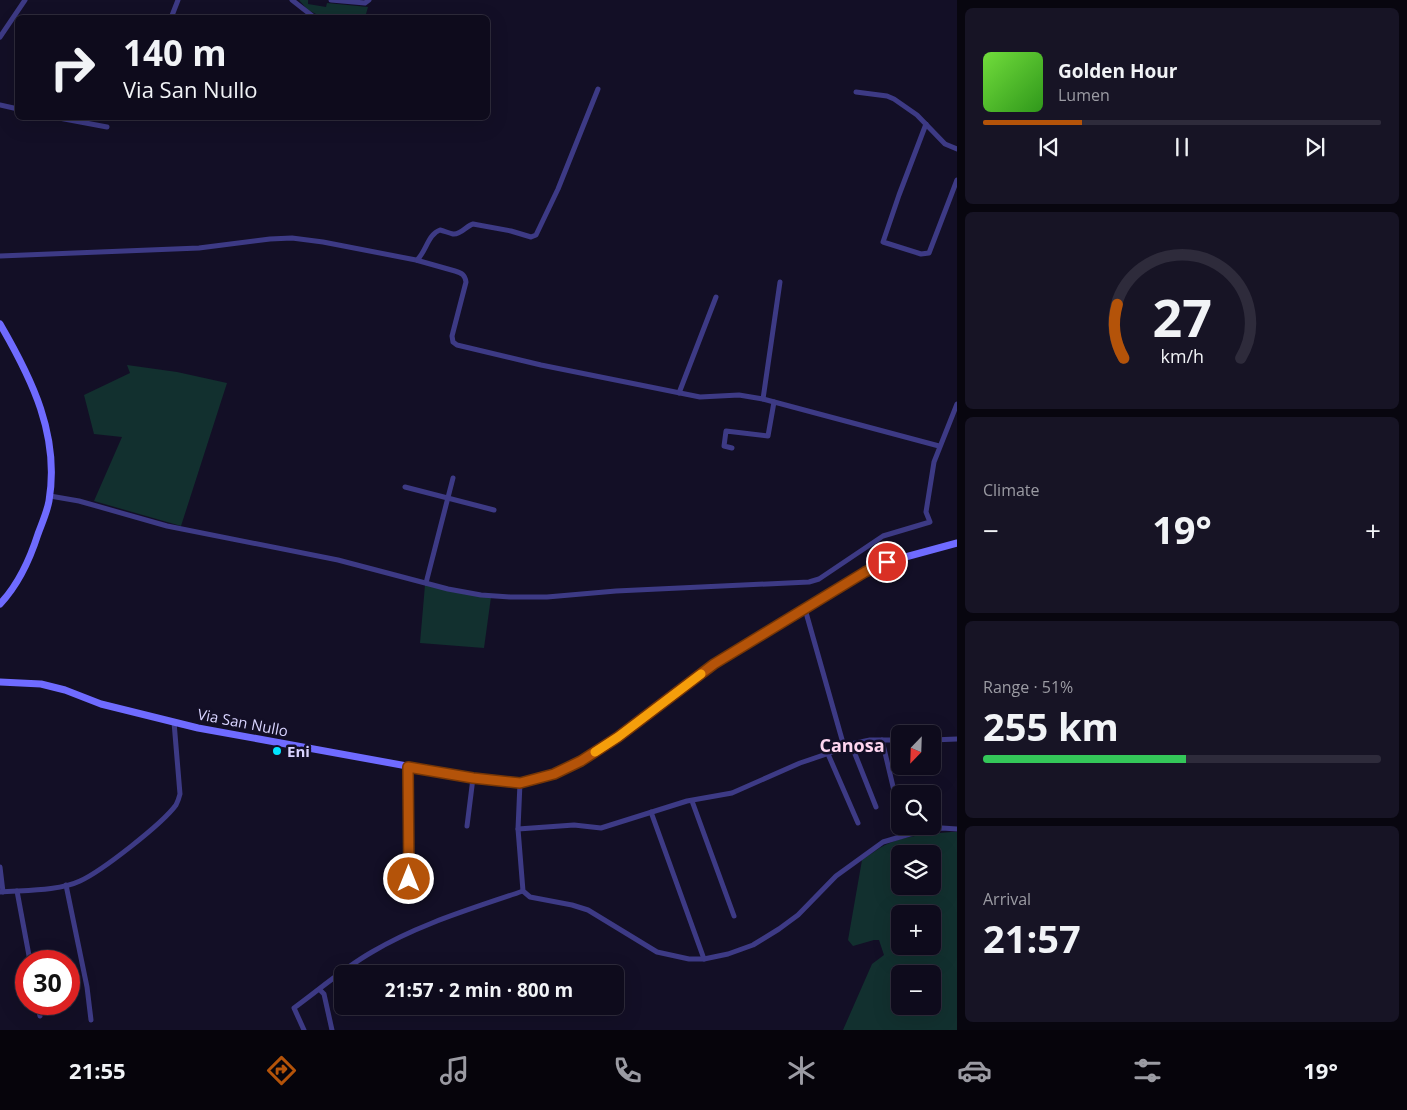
<!DOCTYPE html>
<html lang="en">
<head>
<meta charset="utf-8">
<style>
	body { margin:0; font-family:"Open Sans",sans-serif; background:#171425; color:#f1f3f6; height:100vh; display:flex; flex-direction:column; font-size:19px; white-space:nowrap }
	* { box-sizing:border-box; margin:0 }
	p { font-size:16px; color:#9b9ba3 }
	.icon { flex:none; width:28px; height:28px; fill:none; stroke:currentColor; stroke-width:2; stroke-linecap:round; stroke-linejoin:round }
	.map { position:relative; flex:1; overflow:hidden }
	.drawer { display:flex; flex-direction:column; gap:8px; padding:8px; background:#08060f; width:450px }
	.drawer>* { flex:none }
	.top-card { position:absolute; left:15px; top:15px; width:475px; height:105px; border-radius:8px; box-shadow:0 5px 20px #0002,0 0 0 1px #2e2b3b; background:#0e0b1c; color:#f1f3f6; overflow:hidden }
	.needle { width:32px; rotate:203deg }
	.buttons { position:absolute; left:891px; top:725px; display:grid; gap:10px }
	.buttons a { display:grid; place-items:center; width:50px; height:50px; border-radius:8px; background:#0e0b1c; box-shadow:0 5px 20px #0002,0 0 0 1px #2e2b3b; font-size:25px }
	.speed { position:absolute; left:15px; top:950px; display:flex; gap:10px; font-size:25px; font-weight:700; text-align:center }
	.speed>* { display:grid; place-content:center; width:65px; height:65px; border-radius:50%; background:#0e0b1c; box-shadow:0 5px 20px #0002,0 0 0 1px #2e2b3b; line-height:1 }
	.speed .limit { border:8px solid #d22; background:#fff; color:#111 }
	.pin { position:absolute; display:grid; place-items:center; width:42px; height:42px; color:#fff; margin:-21px; border:2px solid #fff; border-radius:50%; box-shadow:0 1px 5px #0007 }
	.me { position:absolute; width:55px; margin:-28px; rotate:0deg; stroke-linejoin:round; filter:drop-shadow(0 0 4px #0008) }
	.turn { display:flex; align-items:center; gap:18px; height:105px; padding:0 25px; font-size:22px }
	.turn .icon { width:65px; height:65px; stroke-width:2.5 }
	.turn b { display:block; font-size:35px; line-height:42px }
	.big { font-size:38px; font-weight:700; line-height:1.1 }
	.drawer .card { flex:1; display:flex; flex-direction:column; justify-content:center; gap:8px; min-width:0; padding:0 18px; border-radius:8px; background:#171425 }
	.drawer .dial { align-items:center; gap:0 }
	.dial svg { height:130px; overflow:visible; fill:none; stroke:#2e2b3b; stroke-width:7; stroke-linecap:round; text-anchor:middle }
	.dial text { fill:#f1f3f6; stroke:none }
	.song { display:flex; align-items:center; gap:15px }
	.cover { width:60px; height:60px; border-radius:8px; background:linear-gradient(135deg,hsl(100 70% 55%),hsl(110 70% 35%)) }
	.played { height:5px; border-radius:2px; background:linear-gradient(90deg,#b45309 25%,#2e2b3b 25%) }
	.keys { display:flex; justify-content:space-around; direction:ltr }
	.heat { display:flex; justify-content:space-between; align-items:center; font-size:28px; direction:ltr }
	.charge { height:8px; border-radius:4px; background:linear-gradient(90deg,#34c759 51%,#2e2b3b 0) }
	.trip { position:absolute; left:334px; top:965px; width:290px; height:50px; border-radius:8px; background:#0e0b1c; box-shadow:0 5px 20px #0002,0 0 0 1px #2e2b3b; font-weight:700; line-height:50px; text-align:center }
	.dock { display:flex; height:80px; justify-content:space-around; align-items:center; background:#06040b; color:#9b9ba3 }
	.dock .icon { width:35px; height:35px }
	.dock .selected { color:#b45309 }
	.dock b { font-size:22px; color:#f1f3f6 }
	main { display:flex; flex:1; min-height:0 }
	.map>svg:first-child { display:block }
</style>
</head>
<body>
<main>
<div class="map">
<svg width="957" height="1030" viewBox="0 0 957 1030">
	<rect width="100%" height="100%" fill="#130f26"/>
	<g fill="#12302f" fill-rule="evenodd">
		<path d="M299 0H308V4L326 7 327 3 368 7 366 14 372 16 371 18 322 17 308 10Z"/>
		<path d="M127 365 177 372 227 383 181 526 94 501 122 437 94 434 84 395 130 373Z"/>
		<path d="M425 585 491 597 484 648 420 643Z"/>
		<path d="M951 832H957V1030H843L872 964 884 955 879 940H874L853 946 848 940 862 860C870 855 877 849 885 845 906 835 929 834 951 832ZM900 854H932V886H900ZM900 914H932V946H900ZM900 974H932V1006H900Z"/>
	</g>
	<g fill="none" stroke-linecap="round" stroke-linejoin="round">
		<g stroke="#3d3a85" stroke-width="5">
			<path d="M292 0 315 18"/>
			<path d="M331 0 365 3 369 0"/>
			<path d="M171 18 178 0"/>
			<path d="M0 37 25 0"/>
			<path d="M856 92 887 96 894 99 917 115 945 144 957 149"/>
			<path d="M0 105 18 109"/>
			<path d="M59 118 107 127"/>
			<path d="M926 124 899 195 883 242 921 254 929 253 957 180"/>
			<path d="M0 256 199 248 270 239 292 238 323 242 416 260 455 271C462 273 465 275 466 282L452 336 453 342 457 345 541 365 700 397 739 395 763 399 939 446"/>
			<path d="M417 260C426 252 428 234 440 230 444 231 449 233 453 234 461 235 466 226 473 224L511 231 531 237 536 235 558 189 598 89"/>
			<path d="M679 393 716 297"/>
			<path d="M763 399 780 282"/>
			<path d="M732 448 724 446 726 431 768 436 774 402"/>
			<path d="M405 487 494 510"/>
			<path d="M50 496 79 501 167 526 338 560 448 589 481 595 510 597H547L616 591 809 582 819 579 883 536 930 522 926 512 934 462 957 404"/>
			<path d="M426 583 453 478"/>
			<path d="M805 609 843 743 851 744 870 740H900"/>
			<path d="M882 740 895 795"/>
			<path d="M932 740 957 739"/>
			<path d="M828 754 858 823"/>
			<path d="M408 767 409 898"/>
			<path d="M520 783 518 829 523 891 530 897 572 905 588 910 657 952 689 959H704L728 954 753 945 779 929 798 915 836 876 883 842 910 834 942 828 957 829"/>
			<path d="M692 801 734 916"/>
			<path d="M651 812 704 959"/>
			<path d="M467 826 473 778"/>
			<path d="M518 829 574 825 601 828 687 801 732 793 800 763 844 748 851 744 876 807"/>
			<path d="M0 867 3 892"/>
			<path d="M66 885 87 987 91 1020"/>
			<path d="M17 891 30 961"/>
			<path d="M0 892C23 890 59 891 80 881 102 871 162 824 176 805 178 801 179 798 180 794L174 722"/>
			<path d="M320 990 324 994 332 1030"/>
			<path d="M37 1004 40 1016"/>
			<path d="M304 1030 294 1008C320 989 344 968 372 952 419 924 471 909 523 891"/>
		</g>
		<g stroke="#6f6bff" stroke-width="7">
			<path d="M0 324C32 379 60 436 49 501 47 512 42 523 38 534 30 559 19 584 0 604"/>
			<path d="M0 682 41 684 65 690 101 704 198 728 473 778 520 783 554 774 581 761 618 737 714 664 865 573 887 562 957 543"/>
		</g>
	</g>
	<g fill="none" stroke-linecap="round" stroke-linejoin="round">
		<defs>
			<path id="route" d="M409 879 408 767 473 778 520 783 554 774 581 761 618 737 714 664 865 572 887 562"/>
		</defs>
		<use href="#route" stroke="#753606" stroke-width="12"/>
		<use href="#route" stroke="#b45309" stroke-width="9"/>
		<path stroke="#f59e0b" stroke-width="9" d="M595 752 618 737 701 674"/>
	</g>
	<circle fill="#00e5ff" stroke="#130f26" stroke-width="2" cx="277" cy="751" r="5"/>
	<g text-anchor="middle" dominant-baseline="central" stroke-width="5" stroke-linejoin="round" paint-order="stroke">
		<g font-size="15" fill="#d9d4ff" stroke="#130f26">
			<text transform="translate(243 722) rotate(11)">Via San Nullo</text>
		</g>
		<g font-size="15" font-weight="bold" fill="#d9d4ff" stroke="#130f26" text-anchor="start">
			<text x="287" y="751">Eni</text>
		</g>
		<g font-size="18" font-weight="bold" fill="#ffd6f0" stroke="#130f26">
			<text x="852" y="745">Canosa</text>
		</g>
	</g>
</svg>
<div class="buttons">
<a><svg class="needle" viewBox="-14 -14 28 28"><path d="M0-13l5 13h-10z" fill="#e53935"/><path d="M0 13l5-13h-10z" fill="#9b9ba3"/></svg></a>
<a><svg class="icon" aria-label="search" viewBox="0 0 24 24"><circle cx="10" cy="10" r="6"/><path d="M15 15l6 6"/></svg></a>
<a><svg class="icon" aria-label="layers" viewBox="0 0 24 24"><path d="M12 4l9 5-9 5-9-5zM3 14l9 5 9-5"/></svg></a>
<a>+</a>
<a>−</a>
</div>
<div class="speed"><div class="limit">30</div></div>
<div class="pin" style="left:887px;top:562px;background:#d93025"><svg class="icon" aria-label="arrive" viewBox="0 0 24 24"><path d="M6 21V4h12l-3 4 3 4H6"/></svg></div>
<svg class="me" style="left:409px;top:879px" viewBox="-20 -20 40 40"><circle r="17" fill="#b45309" stroke="#fff" stroke-width="3"/><path d="M0-11L8 9 0 5-8 9z" fill="#fff"/></svg>
<div class="trip">21:57 · 2 min · 800 m</div>
<div class="top-card">
<div class="turn"><svg class="icon" aria-label="right" viewBox="0 0 24 24"><path d="M7 20v-9h11M14 6l5 5-5 5"/></svg><div><b>140 m</b>Via San Nullo</div></div>
</div>
</div>
<section class="drawer">
<div class="card">
<div class="song"><i class="cover"></i><div><b>Golden Hour</b><p>Lumen</p></div></div>
<div class="played"></div>
<div class="keys"><svg class="icon" aria-label="previous" viewBox="0 0 24 24"><path d="M18 5L8 12l10 7zM5 5v14"/></svg><svg class="icon" aria-label="pause" viewBox="0 0 24 24"><path d="M8 5v14M16 5v14"/></svg><svg class="icon" aria-label="next" viewBox="0 0 24 24"><path d="M6 5l10 7-10 7zM19 5v14"/></svg></div>
</div>
<div class="card dial"><svg viewBox="0 0 100 80">
<path d="M14 69A42 42 0 1 1 86 69"/>
<path d="M14 69A42 42 0 0 1 10 36" stroke="#b45309"/>
<text x="50" y="56" font-size="32" font-weight="700">27</text>
<text x="50" y="72" font-size="11">km/h</text>
</svg></div>
<div class="card"><p>Climate</p>
<div class="heat"><a>−</a><b class="big">19°</b><a>+</a></div>
</div>
<div class="card"><p>Range · 51%</p><b class="big">255 km</b><div class="charge"></div></div>
<div class="card"><p>Arrival</p><b class="big">21:57</b></div>
</section>
</main>
<nav class="dock">
<b>21:55</b>
<svg class="icon selected" aria-label="directions" viewBox="0 0 24 24"><path d="M12 3l9 9-9 9-9-9zM9 14v-3h6M13 9l2 2-2 2"/></svg>
<svg class="icon" aria-label="music" viewBox="0 0 24 24"><path d="M9 18V5l10-2v13"/><circle cx="6" cy="18" r="3"/><circle cx="16" cy="16" r="3"/></svg>
<svg class="icon" aria-label="phone" viewBox="0 0 24 24"><path d="M5 4h4l2 5-3 2q2 4 5 5l2-3 5 2v4C11 20 4 13 5 4z"/></svg>
<svg class="icon" aria-label="climate" viewBox="0 0 24 24"><path d="M12 3v18M4 7l16 10M4 17L20 7"/></svg>
<svg class="icon" aria-label="car" viewBox="0 0 24 24"><path d="M5 17H2v-5l4-1 3-4h7l3 4 3 1v5h-3M9 17h6M6 11h13"/><circle cx="7" cy="17" r="2"/><circle cx="17" cy="17" r="2"/></svg>
<svg class="icon" aria-label="filters" viewBox="0 0 24 24"><path d="M4 7h16M4 17h16"/><circle cx="9" cy="7" r="2"/><circle cx="15" cy="17" r="2"/></svg>
<b>19°</b>
</nav>
</body>
</html>
